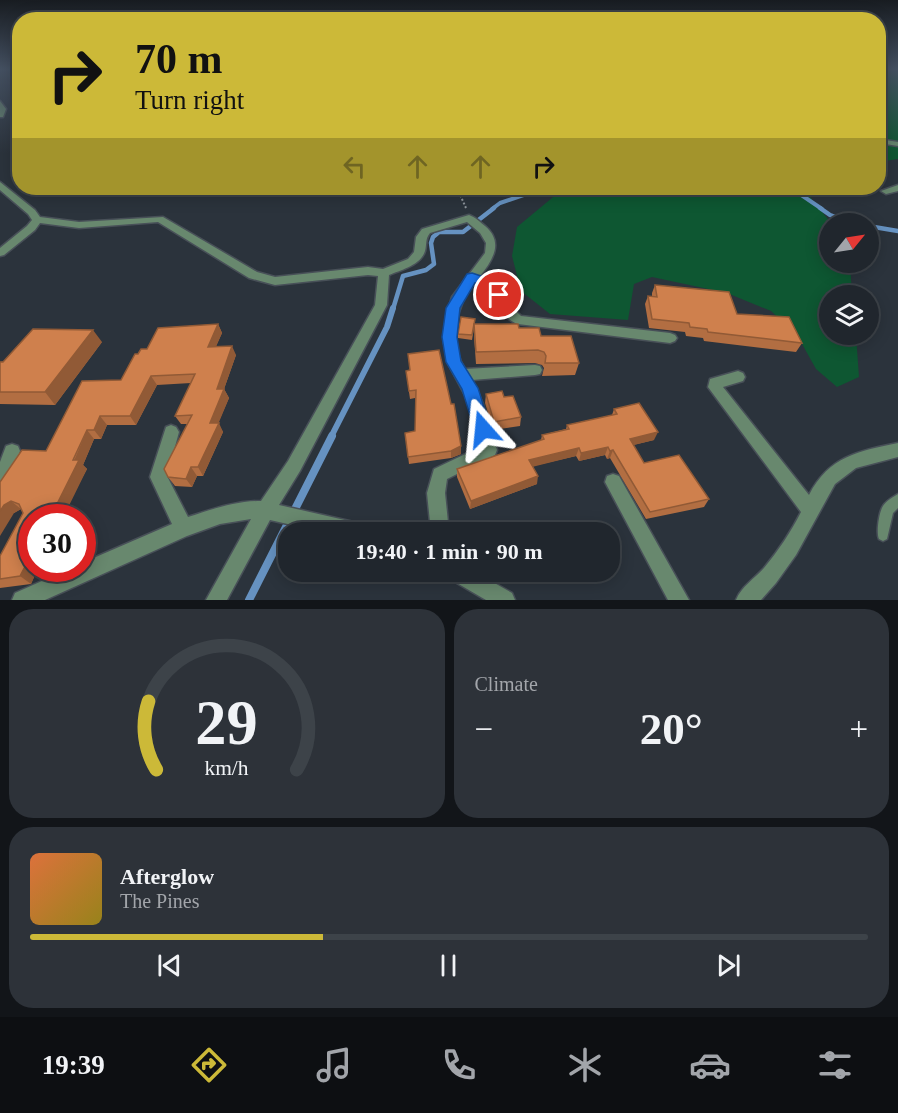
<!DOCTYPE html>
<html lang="en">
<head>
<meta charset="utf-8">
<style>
	body { margin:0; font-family:"Times New Roman",serif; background:#2d3239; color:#f1f3f6; height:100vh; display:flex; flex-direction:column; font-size:22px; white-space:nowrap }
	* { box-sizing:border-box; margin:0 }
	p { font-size:20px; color:#a2a5aa }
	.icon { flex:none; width:33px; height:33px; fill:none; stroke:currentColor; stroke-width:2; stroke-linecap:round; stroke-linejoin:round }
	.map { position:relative; height:600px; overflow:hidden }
	.panel { display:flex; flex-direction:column; gap:9px; padding:9px; background:#121519; flex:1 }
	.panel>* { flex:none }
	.guide { position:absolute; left:12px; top:12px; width:874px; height:183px; border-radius:24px; box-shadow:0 3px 15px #0003,0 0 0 2px #3d4349; background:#ccb938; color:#111; overflow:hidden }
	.needle { width:39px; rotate:60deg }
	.fabs { position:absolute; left:819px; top:213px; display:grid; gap:12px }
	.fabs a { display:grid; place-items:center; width:60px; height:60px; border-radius:50%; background:#20262d; box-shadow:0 3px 15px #0003,0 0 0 2px #3d4349; font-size:30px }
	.speed { position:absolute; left:18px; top:504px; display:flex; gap:12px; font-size:30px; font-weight:700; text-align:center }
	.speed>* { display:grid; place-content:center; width:78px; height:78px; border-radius:50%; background:#20262d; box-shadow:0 3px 15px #0003,0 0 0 2px #3d4349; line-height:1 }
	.speed .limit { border:9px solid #d22; background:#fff; color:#111 }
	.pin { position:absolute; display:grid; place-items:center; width:51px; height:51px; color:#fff; margin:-26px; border:3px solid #fff; border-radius:50%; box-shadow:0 2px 6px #0007 }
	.me { position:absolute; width:66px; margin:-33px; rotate:342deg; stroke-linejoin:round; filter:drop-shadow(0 0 4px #0008) }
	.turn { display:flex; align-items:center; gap:21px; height:126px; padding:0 24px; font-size:27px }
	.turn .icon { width:78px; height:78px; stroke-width:2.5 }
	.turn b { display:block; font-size:42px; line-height:51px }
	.lanes { display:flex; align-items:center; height:57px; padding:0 24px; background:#0003; justify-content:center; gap:30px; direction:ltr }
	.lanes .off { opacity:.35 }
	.big { font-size:45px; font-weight:800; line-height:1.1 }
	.panel .tile { flex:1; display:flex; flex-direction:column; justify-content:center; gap:9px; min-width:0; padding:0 21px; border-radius:24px; background:#2d3239 }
	.panel .dial { align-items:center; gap:0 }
	.dial svg { height:156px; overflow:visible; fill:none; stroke:#3d4349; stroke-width:7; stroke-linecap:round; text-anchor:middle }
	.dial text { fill:#f1f3f6; stroke:none }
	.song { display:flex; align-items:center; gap:18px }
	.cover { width:72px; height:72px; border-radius:9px; background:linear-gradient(135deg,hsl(20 70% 55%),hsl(50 70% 35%)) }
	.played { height:6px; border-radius:3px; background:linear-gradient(90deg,#ccb938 35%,#3d4349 35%) }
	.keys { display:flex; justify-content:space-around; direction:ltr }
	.heat { display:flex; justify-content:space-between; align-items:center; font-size:33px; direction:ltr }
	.panel .tiles { flex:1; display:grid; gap:9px; grid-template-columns:1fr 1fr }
	.tile:last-child { grid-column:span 2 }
	.trip { position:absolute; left:278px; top:522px; width:342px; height:60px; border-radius:24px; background:#20262d; box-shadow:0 3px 15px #0003,0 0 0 2px #3d4349; font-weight:800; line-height:60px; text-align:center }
	.tab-bar { display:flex; height:96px; justify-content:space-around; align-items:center; background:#0d0f12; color:#a2a5aa }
	.tab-bar .icon { width:42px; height:42px }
	.tab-bar .active { color:#ccb938 }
	.tab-bar b { font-size:27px; color:#f1f3f6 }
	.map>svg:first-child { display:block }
</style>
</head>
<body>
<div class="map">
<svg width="898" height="600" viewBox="0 0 898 600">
	<rect width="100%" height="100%" fill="#2b333c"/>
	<g fill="#0e5732">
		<path d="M879 69H898V159L879 162Z"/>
		<path d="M564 188H803L831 223 830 224V262L850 263 852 295 830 296V334L856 335 859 377 837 387 816 369 797 335 771 311 727 293 652 277 634 284 628 320 550 314 521 291 512 256 517 227Z"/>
	</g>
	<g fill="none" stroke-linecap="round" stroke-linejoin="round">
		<g stroke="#6692c1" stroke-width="4">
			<path d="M791 188 822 209"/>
			<path d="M492 209 500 203 544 188"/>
		</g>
		<g stroke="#6692c1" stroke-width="4.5">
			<path d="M820 208 830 215 853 224"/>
			<path d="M868 226 898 231"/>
			<path d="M393 309 403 276 426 270 434 264 431 243 433 237 439 232H463L494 208"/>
		</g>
		<path stroke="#6692c1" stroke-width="6" d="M331 437 387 327 393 308"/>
		<path stroke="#6692c1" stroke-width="8" d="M249 600 332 436"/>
		<defs>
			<path id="lane" d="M898 494V508L893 513 887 539 883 541 879 539C876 533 879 512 883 506 886 501 893 497 898 494Z"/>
			<g id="street">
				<path d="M0 101 6 109 3 117H0Z"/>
				<path d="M879 139 898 142V146L879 143Z"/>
				<path d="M0 182 35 210 40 217 79 222 163 217 257 272 275 277 368 267 383 269 408 259 414 252 416 237 422 229 469 215C475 217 480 222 485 226 504 242 493 260 480 276 502 282 506 303 521 316L670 333 675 335 677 338 675 341 670 343 518 324C497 317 497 291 475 282 456 304 448 343 465 369L535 365 540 366 542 370 540 374 535 375 472 380 483 404 497 450 495 455 447 479 445 493 449 532H431L427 493 434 469 480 447 466 397 449 365 444 343 446 317 452 297 485 253 486 243 480 233 467 222 430 233C425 239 427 244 425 251 421 265 401 270 389 275L387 305 300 471 279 505 358 523 364 526 367 532H323L270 520 227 600H206L251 519 220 524 187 536 45 600H12L15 593 71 568H82V563L172 524 150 477 166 427 171 425 176 427 179 432 167 476 188 517C213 509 235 501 261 501L288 461 375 305 378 276 368 275 275 285 249 278 158 222 79 228 40 223 35 230 4 255 0 256V248L27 226 32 220 28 214 0 190Z"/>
				<path d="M898 185V191L886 194 881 191Z"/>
				<path d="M738 371 743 373 745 377 743 381 723 387 809 495C829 456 859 451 898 443V457L856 468 835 484 796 555 776 583 761 600H736C741 587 755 578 764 568 778 551 791 532 801 512L708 387 710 379Z"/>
				<path d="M12 444 18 446 20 451 6 492 0 494V462L6 446Z"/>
				<path d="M613 474 619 476 689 600H668L605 482 607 476Z"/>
				<path d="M447 572H475L512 593 515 600H486L450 579Z"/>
			</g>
		</defs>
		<use href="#lane" stroke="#485058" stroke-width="3"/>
		<use href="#street" stroke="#485058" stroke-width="3"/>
		<path stroke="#8e959c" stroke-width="2" stroke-dasharray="2 2" stroke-linecap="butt" d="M457 188 466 208"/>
		<use href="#lane" fill="#68886e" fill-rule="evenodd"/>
		<use href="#street" fill="#68886e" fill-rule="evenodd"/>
	</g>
	<g fill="#b26e42">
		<path d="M655 285 737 314 802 343 796 352 704 341 703 338 686 336 685 332 649 328 645 304 648 296H652V293Z"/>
		<path d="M218 324 222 333 216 346 236 355 224 389 229 398 218 423 223 432 203 476H197L192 487 175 486 168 477 187 424H181L175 416 191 383 157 385 136 425H107L101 439H94L83 465 87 469 32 568H38L31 584 0 588V556L23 513 21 509 14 513 0 482 46 451 121 380 138 354 147 349Z"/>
		<path d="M475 324 519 328 541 336 579 363 575 375 542 376 544 368 542 365 535 363 476 364 474 337V328L472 340 458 338V334Z"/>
		<path d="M102 342 55 405 0 404V362Z"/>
		<path d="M408 354 461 446V454L451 458 409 464 405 433 415 431V398L410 399 407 378 410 370Z"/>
		<path d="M486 394 504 397 521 417 520 426 493 430 485 403Z"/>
		<path d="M614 409 654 440 633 445 644 463 709 499 704 507 646 519 610 458 607 459 605 455 579 461 576 456 533 466 537 484 470 509 457 477V469L541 440 542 435 566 429 567 425 612 415Z"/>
	</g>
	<g fill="#915a36">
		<path d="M218 324 222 333 212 356 208 347Z"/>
		<path d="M93 330 102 342 55 405 45 392Z"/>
		<path d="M232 346 236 355 224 389 229 398 217 427 219 423 223 432 203 476 198 467 210 423 217 389Z"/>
		<path d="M151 376 157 385 136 425 130 416Z"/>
		<path d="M100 416 107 425 101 439 94 430Z"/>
		<path d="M87 430 94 439 83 465 87 469 63 518H50Z"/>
		<path d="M658 432 654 440 626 447 630 439Z"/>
		<path d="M461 446V454L451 458V451Z"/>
		<path d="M608 447 605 455 579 461 581 453Z"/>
		<path d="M579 448 576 456 528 468 529 460Z"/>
		<path d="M613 450 610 458 607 459 610 451Z"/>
		<path d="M191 467 197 476 192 487 186 479Z"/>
		<path d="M538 476 537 484 470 509 471 501Z"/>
		<path d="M11 501 21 509 14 513 0 536V511L4 505Z"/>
		<path d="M32 553V568H38L31 584 20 576Z"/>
	</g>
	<g fill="#cf804d" stroke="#915a36" stroke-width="1.5">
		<path d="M655 285 729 292 737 314 789 317 802 343 708 332 707 329 690 327 689 323 652 319 648 296 657 297Z"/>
		<path d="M461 317 475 319 472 335 458 334Z"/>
		<path d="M218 324 208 347 232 346 217 389H224L210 423H219L198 467H191L186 479 168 477 164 469 192 415 175 416 195 374 151 376 130 416H100L94 430H87L73 460H79L50 518H32V553L20 576 0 579V556L23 513 19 504 11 501 4 505 0 511V482L22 450 46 451 82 381 121 380 135 354H138L141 349H147L158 328Z"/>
		<path d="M474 324H518L519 328H539L541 336H571L579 363H545L546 356 544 352 538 350 476 352Z"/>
		<path d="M33 329 93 330 45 392H0V362H3Z"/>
		<path d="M439 350 451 404H454L461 446 451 451 408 457 405 433 415 431 416 390 409 391 406 371 410 370 408 354Z"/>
		<path d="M502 391 504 397 513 396 521 417 494 422 486 394Z"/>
		<path d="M639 403 658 432 630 439 644 463 679 455 709 499 650 512 613 450 610 451 608 447 581 453 579 448 529 460 538 476 471 501 457 469 544 439 542 435 569 429 567 425 617 414 614 409Z"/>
	</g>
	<linearGradient id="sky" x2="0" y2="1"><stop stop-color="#181c21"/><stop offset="0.45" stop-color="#445061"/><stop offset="1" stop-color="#445061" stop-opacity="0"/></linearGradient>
	<rect width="898" height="153" fill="url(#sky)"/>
	<path fill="#1a73e8" stroke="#114b97" stroke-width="1.5" d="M472 273 496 281 506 295 504 298H495L487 287 475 283 460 308 457 337 461 361 478 388 491 429 489 435 483 437 476 435 462 389 446 362 442 337 446 308 467 274Z"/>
</svg>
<div class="fabs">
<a><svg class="needle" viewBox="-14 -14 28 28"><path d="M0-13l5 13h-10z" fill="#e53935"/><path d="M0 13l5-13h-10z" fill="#a2a5aa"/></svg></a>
<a><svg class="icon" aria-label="layers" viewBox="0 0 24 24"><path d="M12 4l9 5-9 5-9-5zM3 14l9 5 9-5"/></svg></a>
</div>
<div class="speed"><div class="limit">30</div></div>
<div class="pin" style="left:499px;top:295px;background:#d93025"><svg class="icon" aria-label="arrive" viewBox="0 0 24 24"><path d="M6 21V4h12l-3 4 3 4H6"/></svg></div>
<svg class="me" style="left:483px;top:429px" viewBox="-20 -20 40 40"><path d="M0-17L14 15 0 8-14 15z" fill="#1a73e8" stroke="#fff" stroke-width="4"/></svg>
<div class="trip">19:40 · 1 min · 90 m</div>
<div class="guide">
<div class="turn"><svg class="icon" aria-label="right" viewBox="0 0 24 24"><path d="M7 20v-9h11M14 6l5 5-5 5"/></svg><div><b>70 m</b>Turn right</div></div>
<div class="lanes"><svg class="icon off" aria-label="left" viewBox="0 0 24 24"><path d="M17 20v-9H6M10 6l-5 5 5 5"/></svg><svg class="icon off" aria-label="ahead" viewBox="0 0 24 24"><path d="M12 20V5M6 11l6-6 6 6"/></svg><svg class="icon off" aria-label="ahead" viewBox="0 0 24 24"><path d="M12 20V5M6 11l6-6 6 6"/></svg><svg class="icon" aria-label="right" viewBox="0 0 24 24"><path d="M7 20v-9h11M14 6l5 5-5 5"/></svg></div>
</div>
</div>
<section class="panel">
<div class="tiles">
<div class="tile dial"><svg viewBox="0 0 100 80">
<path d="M14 69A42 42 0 1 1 86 69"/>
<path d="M14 69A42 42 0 0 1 10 34" stroke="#ccb938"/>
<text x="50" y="56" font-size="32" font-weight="700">29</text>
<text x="50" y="72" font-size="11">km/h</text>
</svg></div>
<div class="tile"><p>Climate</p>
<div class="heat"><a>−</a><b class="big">20°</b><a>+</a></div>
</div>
<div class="tile">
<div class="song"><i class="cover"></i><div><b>Afterglow</b><p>The Pines</p></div></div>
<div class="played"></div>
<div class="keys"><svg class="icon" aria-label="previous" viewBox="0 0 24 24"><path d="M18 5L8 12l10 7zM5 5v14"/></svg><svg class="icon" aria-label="pause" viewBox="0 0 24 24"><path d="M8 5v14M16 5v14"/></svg><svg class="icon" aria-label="next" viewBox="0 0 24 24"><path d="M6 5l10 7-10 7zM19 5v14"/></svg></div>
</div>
</div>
</section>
<nav class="tab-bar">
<b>19:39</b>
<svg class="icon active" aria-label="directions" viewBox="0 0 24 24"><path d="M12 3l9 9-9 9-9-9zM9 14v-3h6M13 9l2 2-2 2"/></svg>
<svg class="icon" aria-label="music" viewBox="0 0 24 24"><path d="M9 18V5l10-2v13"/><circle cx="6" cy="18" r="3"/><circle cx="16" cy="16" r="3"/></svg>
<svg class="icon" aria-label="phone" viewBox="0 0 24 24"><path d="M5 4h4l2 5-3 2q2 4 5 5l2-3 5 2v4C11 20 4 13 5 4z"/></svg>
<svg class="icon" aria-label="climate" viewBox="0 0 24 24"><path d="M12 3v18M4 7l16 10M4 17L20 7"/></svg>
<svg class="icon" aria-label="car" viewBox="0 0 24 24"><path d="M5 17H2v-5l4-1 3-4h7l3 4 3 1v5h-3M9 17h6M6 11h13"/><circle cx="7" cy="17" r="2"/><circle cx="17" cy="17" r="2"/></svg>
<svg class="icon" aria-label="filters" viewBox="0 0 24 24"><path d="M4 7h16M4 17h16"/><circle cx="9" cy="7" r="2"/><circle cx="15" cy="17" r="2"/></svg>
</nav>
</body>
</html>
